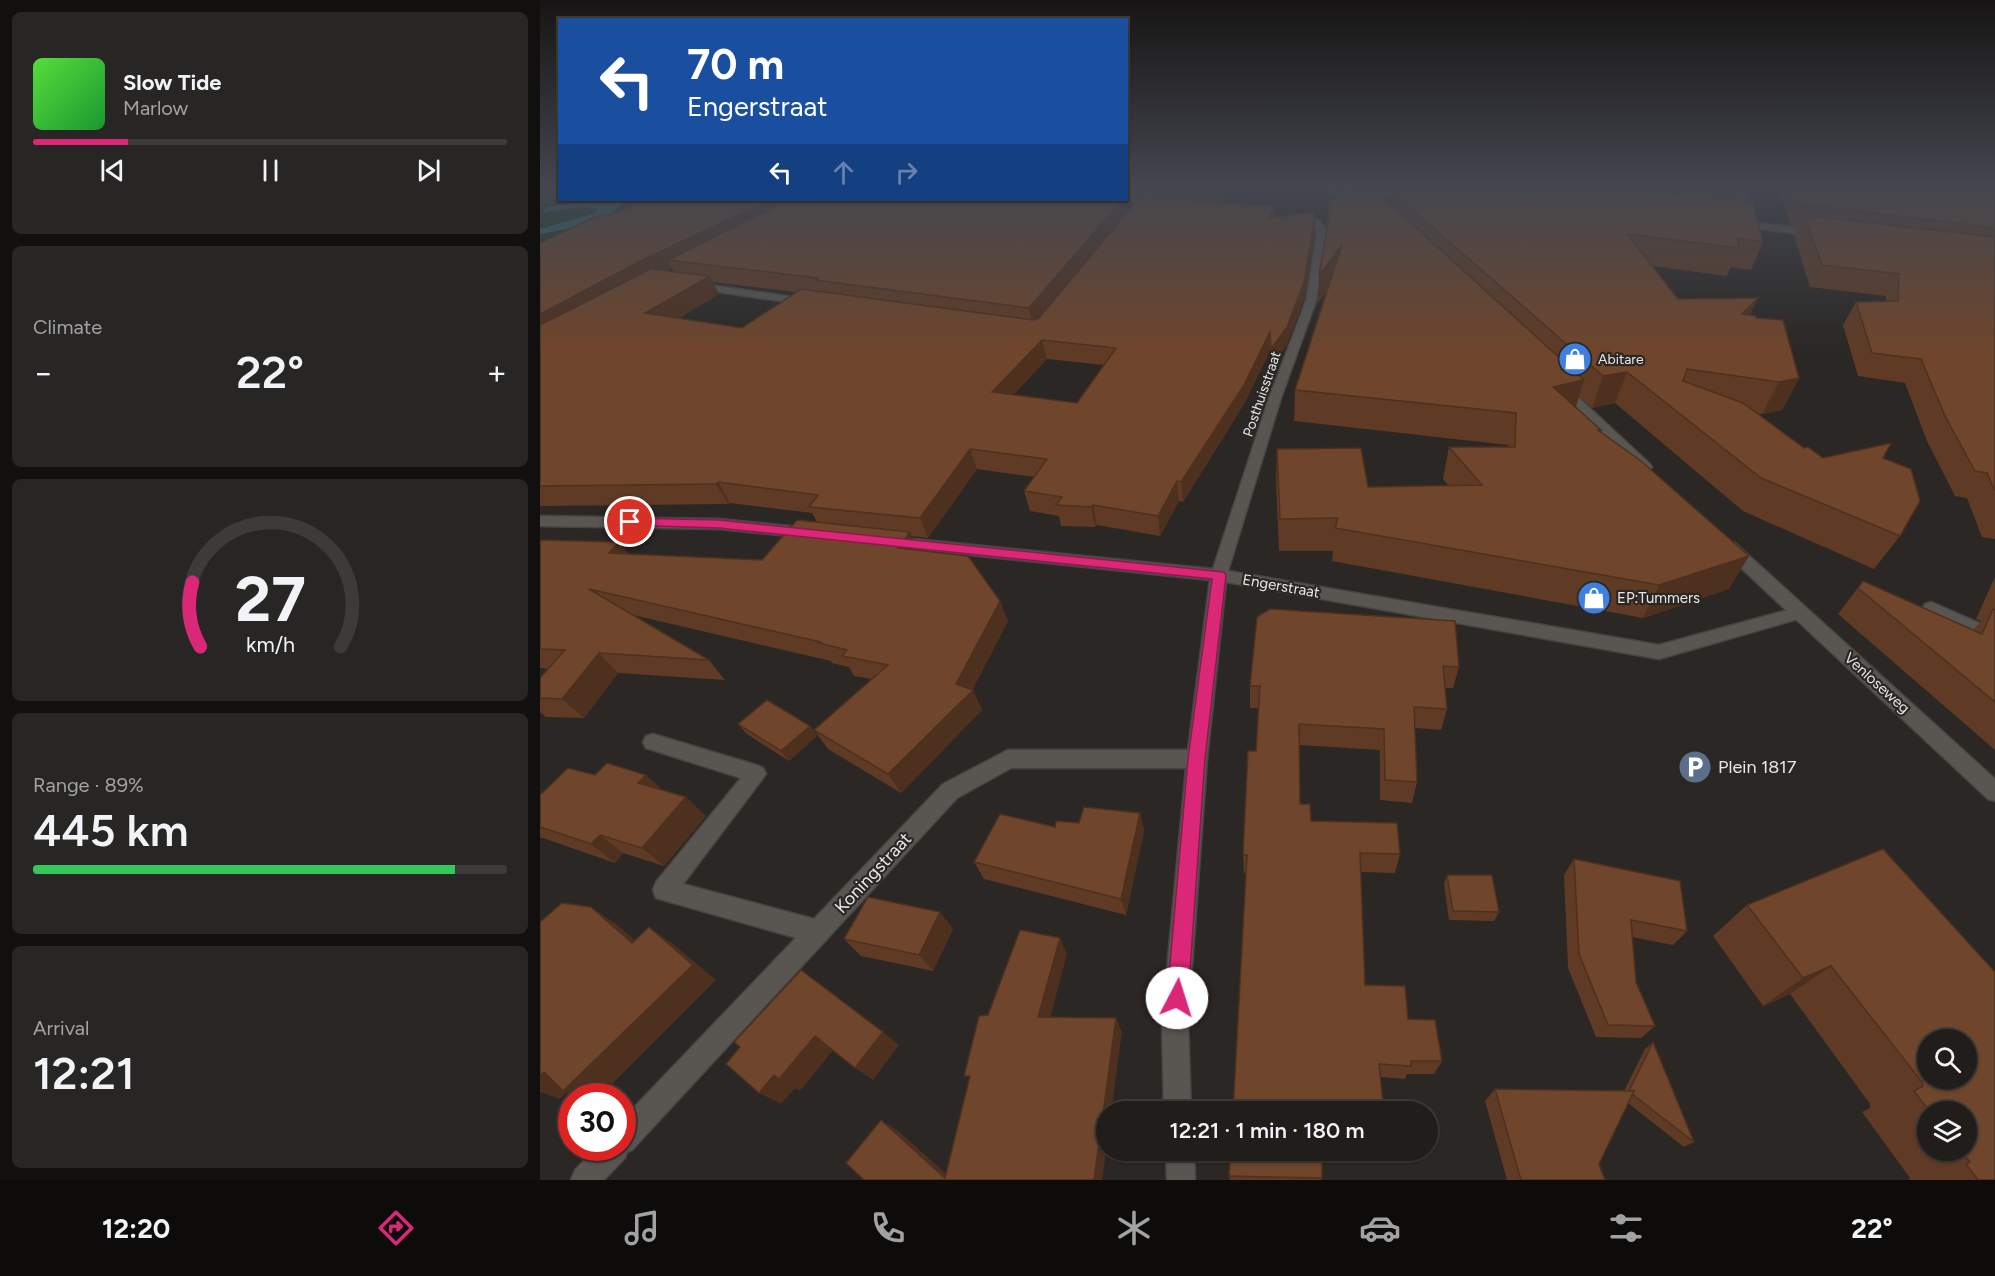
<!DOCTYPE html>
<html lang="en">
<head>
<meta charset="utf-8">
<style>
	body { margin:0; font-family:Figtree,sans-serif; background:#282624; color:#f1f3f6; height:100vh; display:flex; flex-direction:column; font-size:22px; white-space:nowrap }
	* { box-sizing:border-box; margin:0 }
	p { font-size:20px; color:#a2a2a3 }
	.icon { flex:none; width:33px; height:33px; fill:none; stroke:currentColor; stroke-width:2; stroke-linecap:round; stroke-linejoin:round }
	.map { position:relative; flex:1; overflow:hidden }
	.side { display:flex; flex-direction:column; gap:12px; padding:12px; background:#12100f; width:540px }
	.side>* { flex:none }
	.guide { position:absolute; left:18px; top:18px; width:570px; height:183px; border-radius:0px; box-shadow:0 2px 4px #0004,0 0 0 2px #3d3b3a; background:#1a4fa0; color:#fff; overflow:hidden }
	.tools { position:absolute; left:1377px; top:1029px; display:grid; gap:12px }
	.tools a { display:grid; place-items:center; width:60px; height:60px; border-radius:50%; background:#201d1b; box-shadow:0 2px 4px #0004,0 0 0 2px #3d3b3a; font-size:30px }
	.speed { position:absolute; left:18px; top:1083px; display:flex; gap:12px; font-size:30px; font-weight:700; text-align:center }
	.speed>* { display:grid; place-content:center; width:78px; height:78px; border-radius:50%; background:#201d1b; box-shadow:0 2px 4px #0004,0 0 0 2px #3d3b3a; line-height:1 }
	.speed .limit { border:9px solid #d22; background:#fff; color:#111 }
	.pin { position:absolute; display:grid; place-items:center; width:51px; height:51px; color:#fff; margin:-26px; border:3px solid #fff; border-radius:50%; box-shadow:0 2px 6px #0007 }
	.me { position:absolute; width:66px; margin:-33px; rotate:5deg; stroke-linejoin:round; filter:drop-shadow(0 0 4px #0008) }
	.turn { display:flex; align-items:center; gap:21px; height:126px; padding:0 30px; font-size:27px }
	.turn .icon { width:78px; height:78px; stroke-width:2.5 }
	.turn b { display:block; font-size:42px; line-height:51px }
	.lanes { display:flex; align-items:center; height:57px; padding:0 30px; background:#0003; justify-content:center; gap:30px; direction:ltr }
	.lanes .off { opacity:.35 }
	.big { font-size:45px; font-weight:600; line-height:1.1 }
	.side .widget { flex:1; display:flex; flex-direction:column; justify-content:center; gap:9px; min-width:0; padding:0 21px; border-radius:9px; background:#282624 }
	.side .dial { align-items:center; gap:0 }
	.dial svg { height:156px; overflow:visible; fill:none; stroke:#3d3b3a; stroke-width:7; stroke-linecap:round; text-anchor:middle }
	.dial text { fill:#f1f3f6; stroke:none }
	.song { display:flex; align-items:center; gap:18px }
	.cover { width:72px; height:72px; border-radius:9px; background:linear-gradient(135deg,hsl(110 70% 55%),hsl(130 70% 35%)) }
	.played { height:6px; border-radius:3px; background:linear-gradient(90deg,#db2777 20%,#3d3b3a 20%) }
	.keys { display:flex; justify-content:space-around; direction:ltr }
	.heat { display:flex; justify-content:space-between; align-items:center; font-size:33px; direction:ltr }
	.charge { height:9px; border-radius:4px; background:linear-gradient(90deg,#34c759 89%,#3d3b3a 0) }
	.trip { position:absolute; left:556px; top:1101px; width:342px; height:60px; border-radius:30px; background:#201d1b; box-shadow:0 2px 4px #0004,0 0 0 2px #3d3b3a; font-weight:600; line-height:60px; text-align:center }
	.tabs { display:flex; height:96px; justify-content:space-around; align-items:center; background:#0d0c0b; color:#a2a2a3 }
	.tabs .icon { width:42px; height:42px }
	.tabs .active { color:#db2777 }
	.tabs b { font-size:27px; color:#f1f3f6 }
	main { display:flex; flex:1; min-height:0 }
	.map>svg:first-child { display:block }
</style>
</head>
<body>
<main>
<section class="side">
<div class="widget">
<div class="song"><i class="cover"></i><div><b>Slow Tide</b><p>Marlow</p></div></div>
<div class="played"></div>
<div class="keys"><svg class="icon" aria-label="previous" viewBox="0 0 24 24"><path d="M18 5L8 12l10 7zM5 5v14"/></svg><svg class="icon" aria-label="pause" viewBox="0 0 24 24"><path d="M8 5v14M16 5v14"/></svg><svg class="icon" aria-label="next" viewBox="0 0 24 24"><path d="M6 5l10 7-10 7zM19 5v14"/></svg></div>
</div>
<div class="widget"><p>Climate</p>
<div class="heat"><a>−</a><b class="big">22°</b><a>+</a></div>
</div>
<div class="widget dial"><svg viewBox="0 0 100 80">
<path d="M14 69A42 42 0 1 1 86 69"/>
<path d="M14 69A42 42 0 0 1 10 36" stroke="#db2777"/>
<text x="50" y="56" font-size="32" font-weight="700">27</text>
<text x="50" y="72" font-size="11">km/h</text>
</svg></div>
<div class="widget"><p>Range · 89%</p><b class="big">445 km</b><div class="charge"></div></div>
<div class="widget"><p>Arrival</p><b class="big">12:21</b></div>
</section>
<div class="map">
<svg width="1455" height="1180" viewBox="0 0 1455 1180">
	<rect width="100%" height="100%" fill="#2a2724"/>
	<path fill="#0f3d28" d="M0 188H19L20 200H106L0 257V234L53 221 71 201 4 212 40 207H59L56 213 0 229Z"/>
	<path fill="#2c7377" d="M52 201H71L83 204C61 224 28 229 0 234V229L56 213 58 208 40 207 3 212 7 207Z"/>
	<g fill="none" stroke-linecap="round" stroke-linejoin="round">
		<defs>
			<path id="service" d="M113 734 216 765 223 768 226 774 143 884 278 920 286 924 290 932 286 940 278 944 116 898 113 890 116 882 201 778 106 748 103 742 106 736Z"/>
			<g id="minor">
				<path d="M828 191H874L878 194 874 197H828L803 201 799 198Z"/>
				<path d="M754 217 780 220 787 232 776 301 741 398 688 571 1119 645 1259 607 1265 609 1267 613 1265 617 1119 659 686 582 667 759 648 1022 651 1112H624L622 1022 646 768H471L417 798 92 1150 87 1152 85 1158 64 1180H31L35 1170 56 1148H82V1120L403 784 468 750H648L670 580 354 547 349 546 346 542 349 538 354 537 673 569 729 398 766 301 777 232 774 224 751 222V218Z"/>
				<path d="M1198 221 1277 230 1282 233 1277 236 1195 226V222Z"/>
				<path d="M156 283 267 299 272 302 267 305 152 288V284Z"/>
				<path d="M0 516 179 519 269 528 277 533 269 538 179 529 0 526Z"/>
				<path d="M1391 602 1455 630V644L1385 612 1383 608 1385 604Z"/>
				<path d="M626 1150H654L655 1180H627Z"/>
			</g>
			<g id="secondary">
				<path d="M788 188H797L818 207 811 209Z"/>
				<path d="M804 188H813L839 211 832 213Z"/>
				<path d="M1021 384 1025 385 1110 464 1112 467 1110 470H1100L1017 391 1015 388 1017 385Z"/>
				<path d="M1189 542 1195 543 1455 779V801L1448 799 1183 551 1181 547 1183 543Z"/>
			</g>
		</defs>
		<use href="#service" stroke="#464441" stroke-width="3"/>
		<use href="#minor" stroke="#464441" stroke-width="3"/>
		<use href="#secondary" stroke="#464441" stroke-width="3"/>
		<use href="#service" fill="#595652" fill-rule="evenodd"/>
		<use href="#minor" fill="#595652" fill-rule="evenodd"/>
		<use href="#secondary" fill="#595652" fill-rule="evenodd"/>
	</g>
	<g fill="#5f3b25" fill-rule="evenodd">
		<path d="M586 188H689L677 203 734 218 775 232 764 300 746 346 731 368 730 351 704 404 643 502 639 501 620 536 557 525 555 527 521 526 519 516 490 511 484 491 495 477 437 469 388 538 372 536 378 550 468 621 432 690 442 710 361 793 288 749 274 730 332 679 314 676 309 667 292 663 291 661 93 615 169 660 185 680 78 673 44 718 6 717 0 712V678L9 669 0 668V540L88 554 222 560 277 522 272 513 190 503 188 504 0 506V243L70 215 104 200H586ZM586 202 595 203 588 212ZM132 268 134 272 127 271ZM173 282 256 292 202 328 139 318 179 294ZM507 359 564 365 537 403 473 395Z"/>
		<path d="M857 188H1206L1208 197 1206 202 1223 242 1211 270 1191 267 1187 276 1112 266 1138 299 1218 298 1210 315 1216 318 1259 378 1242 410 1222 414 1216 413 1264 448 1283 458H1343L1360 536 1334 569 1203 511 1075 403 1052 408 1039 396 1036 407 1061 430 1060 431 1189 589 1103 618 792 561 793 551H739L736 481 737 449 828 487 908 485 903 479 909 447H968V445L754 421 755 390 787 290 778 303 779 275 787 227 788 201 851 205 852 192 863 191V188Z"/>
		<path d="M1238 188H1455V539L1442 537 1427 498 1415 496 1387 441 1365 383 1318 376 1303 325 1316 302H1346V296L1270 287 1254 235 1258 226 1250 224Z"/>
		<path d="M1455 577V750L1298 614 1323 581 1433 630 1441 621 1436 619Z"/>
		<path d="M717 617 919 667 913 688H905L907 709 901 730 875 728 877 782 872 803 840 800V750L759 745 760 804 771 821 860 854 855 873 820 872 825 985 868 1019 902 1061 894 1074H867L865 1079 841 1077 706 873H704L703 854 716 751 719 708H710V686Z"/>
		<path d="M198 724 270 726 277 736 249 761 207 734Z"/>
		<path d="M55 775 123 790 166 816 124 866 83 853 75 863 0 837V795Z"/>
		<path d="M600 813 604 831 586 915 444 879 434 862 515 827Z"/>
		<path d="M1343 849 1455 1180H1368L1370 1178 1322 1112 1330 1108V1104L1250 994 1223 1006 1173 936 1207 905ZM1388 1112H1426V1150H1388Z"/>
		<path d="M1034 859 1147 931 1133 945 1092 937 1096 982 1115 1026 1101 1038 1056 1037 1028 968 1024 875Z"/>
		<path d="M907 875 959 912 954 921 909 920 904 884Z"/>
		<path d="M413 929 393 971 321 956 304 939Z"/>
		<path d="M1113 1042 1154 1142 1144 1147 1088 1103 1059 1164 1065 1180H967L945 1101 955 1089 1084 1091 1105 1049Z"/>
		<path d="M691 1150H842L841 1153 782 1152 781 1180H690L689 1176Z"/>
	</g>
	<g fill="#4e301e">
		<path d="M675 188H689L672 209 671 193Z"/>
		<path d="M230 200H269L128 260 132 268 0 339V314L104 259Z"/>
		<path d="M582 200H586L588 212 493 327 489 308Z"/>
		<path d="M734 207V223L729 218Z"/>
		<path d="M775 216V232L764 300 746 346 731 368V349Z"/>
		<path d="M802 245 800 273 778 303 779 275Z"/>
		<path d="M170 276 179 294 116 332 105 313Z"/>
		<path d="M1218 298 1204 327 1202 314Z"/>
		<path d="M730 332V351L704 404 643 502 641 482Z"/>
		<path d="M502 340 507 359 458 411 452 392Z"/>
		<path d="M1087 372 1075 403 1052 408 1063 376Z"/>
		<path d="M1259 378 1242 410 1222 414 1239 382Z"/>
		<path d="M1044 380 1034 412 1013 387Z"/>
		<path d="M430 449 437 469 388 538 380 518Z"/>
		<path d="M637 481 639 501 620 536 618 516Z"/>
		<path d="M178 482 190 503 188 504 176 484Z"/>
		<path d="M553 505 557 525 555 527 551 507Z"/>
		<path d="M370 532 379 552 358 548Z"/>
		<path d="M79 542 95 562 69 553Z"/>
		<path d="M1209 556 1189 589 1103 618 1119 585Z"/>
		<path d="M460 601 468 621 431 693 433 690 442 710 361 793 348 774 416 684Z"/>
		<path d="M59 653 78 673 44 718 22 699Z"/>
		<path d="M270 726 277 736 249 761 241 751Z"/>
		<path d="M106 775 127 794 98 783Z"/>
		<path d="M146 797 166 816 124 866 102 848Z"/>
		<path d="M600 813 604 831 586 915 581 899Z"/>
		<path d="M60 835 83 853 75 863 51 844Z"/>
		<path d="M51 907 76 924 117 959 92 943Z"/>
		<path d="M400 912 413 929 393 971 379 955Z"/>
		<path d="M109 927 133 944 176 980 60 1096H39L27 1092 20 1099 0 1092V1076Z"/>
		<path d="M520 938 527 954 507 1030 498 1017Z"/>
		<path d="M1291 966 1250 994 1223 1006 1263 978Z"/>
		<path d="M576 1018 582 1032 571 1112H567V1145L562 1180H554Z"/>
		<path d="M343 1032 359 1045 333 1080 315 1068Z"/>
		<path d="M275 1036 294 1049 260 1091 255 1088 241 1104 219 1093 234 1075Z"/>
		<path d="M341 1120 357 1130 413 1180 405 1178Z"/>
	</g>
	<g fill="#6f452b" stroke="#4e301e" stroke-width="1.5" fill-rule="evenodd">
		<path d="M600 188H675L671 193Z"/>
		<path d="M867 188H1085L1213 202 1223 242 1197 238 1199 248 1087 234 1138 299 1218 298 1202 314 1216 316V318L1243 320 1259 378 1239 382 1147 369 1143 381 1203 403 1264 448 1268 447 1283 458 1351 443 1343 458 1371 469 1380 501 1360 536 1221 478 1087 372 1063 376 852 192 868 190Z"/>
		<path d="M1129 188H1206L1208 197Z"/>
		<path d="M1254 188H1455V228L1260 204Z"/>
		<path d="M839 194 1044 380 1013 387 1061 430H1058L1101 461 1209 556 1119 585 795 528 798 518 740 519 737 449 821 448 828 487 942 485 909 447H975L976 413 755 390 802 245 779 275 791 206 788 201Z"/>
		<path d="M600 197 734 207 729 218 774 212 775 216 764 282 747 327 731 349 730 332 704 385 641 482 637 481 618 516 553 505 551 507 516 505 522 497 484 491 507 459 430 449 380 518 269 507 278 495 178 482 176 484 0 486V325L111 269 170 276 105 313 202 328 261 289 493 320 499 318ZM502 340 576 348 537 403 452 392Z"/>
		<path d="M104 200H230L104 259 0 314V243L61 214 70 215Z"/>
		<path d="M249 200H582L489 308 275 280 278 278 128 260Z"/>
		<path d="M1264 215 1455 237V491L1447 473 1435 471 1405 416 1381 359 1332 353 1316 302 1358 301 1359 274 1282 265Z"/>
		<path d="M257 520 370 532 358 548 428 556 460 601 416 684 433 690 348 774 274 730 348 665 302 656 307 650 279 643 281 642 49 589 169 660 59 653 22 699 0 698V678L25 650 0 649V540L79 542 69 553 222 560Z"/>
		<path d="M1323 581 1442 634 1453 609 1455 610V702L1318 588Z"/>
		<path d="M730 609 915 621 919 667 903 666 907 709 874 707 877 782 845 780 844 729 759 724 760 804H770L771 821 857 823 860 854 820 853 825 985 865 986 868 1019 895 1020 902 1061H871V1066L839 1064 844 1112H693L707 855 703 854 708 751H716L720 686H710L717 617Z"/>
		<path d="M227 700 270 726 241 751 198 724Z"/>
		<path d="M67 763 106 775 98 783 146 797 102 848 60 835 51 844 0 827V795L28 768 55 775Z"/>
		<path d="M544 807 600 813 581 899 434 862 460 814 515 827 516 821 539 823Z"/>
		<path d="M1343 849 1455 972V1180H1438L1426 1164 1430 1162 1420 1150H1426V1112H1390L1374 1091 1383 1086 1382 1082 1291 966 1263 978 1207 905ZM1388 1040H1426V1078H1388Z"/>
		<path d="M1034 859 1140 881 1147 931 1091 920 1096 982 1115 1026 1068 1025 1039 954Z"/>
		<path d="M907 875H952L959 912 913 911Z"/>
		<path d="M328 897 400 912 379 955 304 939Z"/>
		<path d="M22 903 51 907 92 943 109 927 153 965 23 1091 4 1072 0 1076V922Z"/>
		<path d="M480 930 520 938 498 1017 576 1018 554 1180H324L306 1163 341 1120 405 1178 430 1076H424L439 1016 448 1015Z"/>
		<path d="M261 970 343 1032 315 1068 275 1036 239 1079 234 1075 219 1093 186 1064 200 1047 194 1042Z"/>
		<path d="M1113 1042 1154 1142 1092 1094 1094 1091H1089Z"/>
		<path d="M955 1089 1094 1091 1059 1164 1065 1180H981Z"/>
		<path d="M691 1150H782V1178L689 1176Z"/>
	</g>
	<linearGradient id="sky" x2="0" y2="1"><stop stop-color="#171514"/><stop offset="0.53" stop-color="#444750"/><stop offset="1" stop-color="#444750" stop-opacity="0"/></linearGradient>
	<rect width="1455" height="353" fill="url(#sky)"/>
	<path fill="#db2777" stroke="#8e194d" stroke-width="1.5" d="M90 518 179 520 684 572 686 575 665 759 648 998 645 1005 637 1008 630 1005 627 998 648 759 672 579 179 528 85 525 83 522Z"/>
	<defs>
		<symbol id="shop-disc" viewBox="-11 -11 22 22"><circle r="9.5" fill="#3f7fe0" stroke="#2a2724"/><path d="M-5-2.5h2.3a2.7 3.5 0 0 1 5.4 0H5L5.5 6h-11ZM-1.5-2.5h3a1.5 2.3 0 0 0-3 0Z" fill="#fff"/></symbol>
		<symbol id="parking-disc" viewBox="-11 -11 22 22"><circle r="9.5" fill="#5c6f8a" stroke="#2a2724"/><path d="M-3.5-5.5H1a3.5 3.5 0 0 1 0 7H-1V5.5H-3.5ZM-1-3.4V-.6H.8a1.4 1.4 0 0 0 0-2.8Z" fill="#fff"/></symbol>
	</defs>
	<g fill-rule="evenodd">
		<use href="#shop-disc" x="1016" y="340" width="38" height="38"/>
		<use href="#shop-disc" x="1035" y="579" width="38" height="38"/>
		<use href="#parking-disc" x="1136" y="748" width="38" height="38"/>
	</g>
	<g text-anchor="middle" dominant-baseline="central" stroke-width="4.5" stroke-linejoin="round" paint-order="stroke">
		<g font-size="14" fill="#e9e7e5" stroke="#2a2724" text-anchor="start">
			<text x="1058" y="359">Abitare</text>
		</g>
		<g font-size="14" fill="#e9e7e5" stroke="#2a2724">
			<text transform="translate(722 394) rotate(-71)">Posthuisstraat</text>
		</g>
		<g font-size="15" fill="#e9e7e5" stroke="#2a2724">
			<text transform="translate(741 586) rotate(10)">Engerstraat</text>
			<text transform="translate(1337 683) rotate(42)">Venloseweg</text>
		</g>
		<g font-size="15" fill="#e9e7e5" stroke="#2a2724" text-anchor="start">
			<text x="1077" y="598">EP:Tummers</text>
		</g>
		<g font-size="18" fill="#e9e7e5" stroke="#2a2724" text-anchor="start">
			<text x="1178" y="767">Plein 1817</text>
		</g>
		<g font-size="18" fill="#e9e7e5" stroke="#2a2724">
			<text transform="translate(333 873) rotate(-47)">Koningstraat</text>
		</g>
	</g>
</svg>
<div class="tools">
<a><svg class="icon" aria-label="search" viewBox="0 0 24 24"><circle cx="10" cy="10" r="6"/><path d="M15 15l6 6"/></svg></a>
<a><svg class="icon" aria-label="layers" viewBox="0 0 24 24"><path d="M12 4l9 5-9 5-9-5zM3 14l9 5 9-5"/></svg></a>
</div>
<div class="speed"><div class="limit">30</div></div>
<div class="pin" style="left:90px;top:522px;background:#d93025"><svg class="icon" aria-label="arrive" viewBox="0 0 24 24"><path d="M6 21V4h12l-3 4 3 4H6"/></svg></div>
<svg class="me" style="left:637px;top:998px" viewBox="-20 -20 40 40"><circle r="19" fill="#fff"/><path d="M0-13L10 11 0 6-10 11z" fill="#db2777"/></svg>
<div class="trip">12:21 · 1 min · 180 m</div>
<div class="guide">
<div class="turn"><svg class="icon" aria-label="left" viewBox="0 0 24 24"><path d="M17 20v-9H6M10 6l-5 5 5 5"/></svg><div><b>70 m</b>Engerstraat</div></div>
<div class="lanes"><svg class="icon" aria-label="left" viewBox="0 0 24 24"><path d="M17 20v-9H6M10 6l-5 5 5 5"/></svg><svg class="icon off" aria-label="ahead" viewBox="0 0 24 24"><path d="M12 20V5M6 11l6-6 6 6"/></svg><svg class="icon off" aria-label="right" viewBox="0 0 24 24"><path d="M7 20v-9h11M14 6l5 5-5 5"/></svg></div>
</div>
</div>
</main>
<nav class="tabs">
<b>12:20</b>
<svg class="icon active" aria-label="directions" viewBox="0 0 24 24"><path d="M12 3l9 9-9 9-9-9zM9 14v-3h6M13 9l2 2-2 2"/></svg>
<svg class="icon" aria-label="music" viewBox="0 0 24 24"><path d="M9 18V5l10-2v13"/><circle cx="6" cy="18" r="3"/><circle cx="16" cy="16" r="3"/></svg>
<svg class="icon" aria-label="phone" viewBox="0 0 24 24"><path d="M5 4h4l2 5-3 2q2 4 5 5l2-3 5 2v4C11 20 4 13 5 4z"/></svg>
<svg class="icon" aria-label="climate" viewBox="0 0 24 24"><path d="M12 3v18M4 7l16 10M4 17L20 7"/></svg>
<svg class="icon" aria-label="car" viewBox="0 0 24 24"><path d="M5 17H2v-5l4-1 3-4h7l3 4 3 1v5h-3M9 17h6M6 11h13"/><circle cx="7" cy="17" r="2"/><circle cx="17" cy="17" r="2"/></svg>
<svg class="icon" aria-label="filters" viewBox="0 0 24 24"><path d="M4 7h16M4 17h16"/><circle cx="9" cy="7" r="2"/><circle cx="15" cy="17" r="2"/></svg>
<b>22°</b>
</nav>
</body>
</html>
